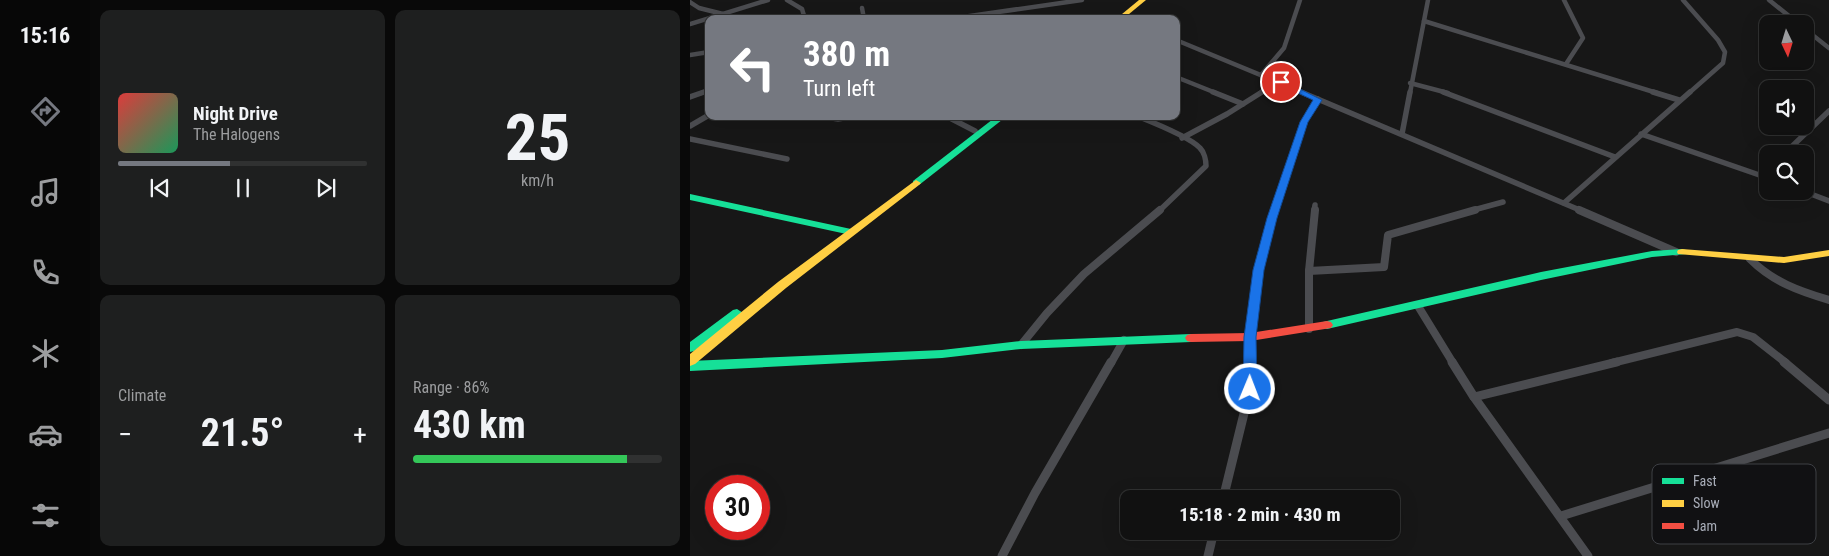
<!DOCTYPE html>
<html lang="en">
<head>
<meta charset="utf-8">
<style>
	body { margin:0; font-family:"Roboto Condensed",sans-serif; background:#1e1f1f; color:#f1f3f6; height:100vh; display:flex; flex-direction:column; font-size:19px; white-space:nowrap }
	* { box-sizing:border-box; margin:0 }
	p { font-size:16px; color:#9c9d9f }
	.icon { flex:none; width:28px; height:28px; fill:none; stroke:currentColor; stroke-width:2; stroke-linecap:round; stroke-linejoin:round }
	.map { position:relative; flex:1; overflow:hidden }
	.drawer { display:flex; flex-direction:column; gap:10px; padding:10px; background:#090909; width:600px }
	.drawer>* { flex:none }
	.banner { position:absolute; left:15px; top:15px; width:475px; height:105px; border-radius:10px; box-shadow:0 5px 20px #0002,0 0 0 1px #303131; background:#757880; color:#fff; overflow:hidden }
	.needle { width:32px; rotate:176deg }
	.buttons { position:absolute; left:1069px; top:15px; display:grid; gap:10px }
	.buttons a { display:grid; place-items:center; width:55px; height:55px; border-radius:10px; background:#111; box-shadow:0 5px 20px #0002,0 0 0 1px #303131; font-size:25px }
	.speed { position:absolute; left:15px; top:475px; display:flex; gap:10px; font-size:25px; font-weight:700; text-align:center }
	.speed>* { display:grid; place-content:center; width:65px; height:65px; border-radius:50%; background:#111; box-shadow:0 5px 20px #0002,0 0 0 1px #303131; line-height:1 }
	.speed .limit { border:8px solid #d22; background:#fff; color:#111 }
	.pin { position:absolute; display:grid; place-items:center; width:42px; height:42px; color:#fff; margin:-21px; border:2px solid #fff; border-radius:50%; box-shadow:0 1px 5px #0007 }
	.me { position:absolute; width:55px; margin:-28px; rotate:1deg; stroke-linejoin:round; filter:drop-shadow(0 0 4px #0008) }
	.turn { display:flex; align-items:center; gap:18px; height:105px; padding:0 15px; font-size:22px }
	.turn .icon { width:65px; height:65px; stroke-width:2.5 }
	.turn b { display:block; font-size:35px; line-height:42px }
	.big { font-size:38px; font-weight:700; line-height:1.1 }
	.drawer .widget { flex:1; display:flex; flex-direction:column; justify-content:center; gap:8px; min-width:0; padding:0 18px; border-radius:10px; background:#1e1f1f }
	.drawer .dial { align-items:center; gap:0 }
	.dial b { font-size:65px; line-height:1 }
	.song { display:flex; align-items:center; gap:15px }
	.cover { width:60px; height:60px; border-radius:8px; background:linear-gradient(135deg,hsl(0 70% 55%),hsl(150 70% 35%)) }
	.played { height:5px; border-radius:2px; background:linear-gradient(90deg,#757880 45%,#303131 45%) }
	.keys { display:flex; justify-content:space-around; direction:ltr }
	.heat { display:flex; justify-content:space-between; align-items:center; font-size:28px; direction:ltr }
	.charge { height:8px; border-radius:4px; background:linear-gradient(90deg,#34c759 86%,#303131 0) }
	.drawer .tiles { flex:1; display:grid; gap:10px; grid-template-columns:repeat(2,1fr) }
	.trip { position:absolute; left:430px; top:490px; width:280px; height:50px; border-radius:10px; background:#111; box-shadow:0 5px 20px #0002,0 0 0 1px #303131; font-weight:700; line-height:50px; text-align:center }
	main { display:flex; flex:1; min-height:0 }
	.dock { display:flex; flex-direction:column; width:90px; justify-content:space-around; align-items:center; background:#070707; color:#9c9d9f }
	.dock .icon { width:35px; height:35px }
	.dock .selected { color:#757880 }
	.dock b { font-size:22px; color:#f1f3f6 }
	.map>svg:first-child { display:block }
</style>
</head>
<body>
<main>
<nav class="dock">
<b>15:16</b>
<svg class="icon selected" aria-label="directions" viewBox="0 0 24 24"><path d="M12 3l9 9-9 9-9-9zM9 14v-3h6M13 9l2 2-2 2"/></svg>
<svg class="icon" aria-label="music" viewBox="0 0 24 24"><path d="M9 18V5l10-2v13"/><circle cx="6" cy="18" r="3"/><circle cx="16" cy="16" r="3"/></svg>
<svg class="icon" aria-label="phone" viewBox="0 0 24 24"><path d="M5 4h4l2 5-3 2q2 4 5 5l2-3 5 2v4C11 20 4 13 5 4z"/></svg>
<svg class="icon" aria-label="climate" viewBox="0 0 24 24"><path d="M12 3v18M4 7l16 10M4 17L20 7"/></svg>
<svg class="icon" aria-label="car" viewBox="0 0 24 24"><path d="M5 17H2v-5l4-1 3-4h7l3 4 3 1v5h-3M9 17h6M6 11h13"/><circle cx="7" cy="17" r="2"/><circle cx="17" cy="17" r="2"/></svg>
<svg class="icon" aria-label="filters" viewBox="0 0 24 24"><path d="M4 7h16M4 17h16"/><circle cx="9" cy="7" r="2"/><circle cx="15" cy="17" r="2"/></svg>
</nav>
<section class="drawer">
<div class="tiles">
<div class="widget">
<div class="song"><i class="cover"></i><div><b>Night Drive</b><p>The Halogens</p></div></div>
<div class="played"></div>
<div class="keys"><svg class="icon" aria-label="previous" viewBox="0 0 24 24"><path d="M18 5L8 12l10 7zM5 5v14"/></svg><svg class="icon" aria-label="pause" viewBox="0 0 24 24"><path d="M8 5v14M16 5v14"/></svg><svg class="icon" aria-label="next" viewBox="0 0 24 24"><path d="M6 5l10 7-10 7zM19 5v14"/></svg></div>
</div>
<div class="widget dial"><b>25</b><p>km/h</p></div>
<div class="widget"><p>Climate</p>
<div class="heat"><a>−</a><b class="big">21.5°</b><a>+</a></div>
</div>
<div class="widget"><p>Range · 86%</p><b class="big">430 km</b><div class="charge"></div></div>
</div>
</section>
<div class="map">
<svg width="1139" height="556" viewBox="0 0 1139 556">
	<rect width="100%" height="100%" fill="#171717"/>
	<g fill="none" stroke-linecap="round" stroke-linejoin="round">
		<g stroke="#4b4c50" stroke-width="4.5">
			<path d="M97 0 112 9 115 19"/>
			<path d="M874 0 893 38 876 64"/>
			<path d="M993 0 1028 40 1035 52 1033 63 999 93"/>
			<path d="M1079 0 1109 24"/>
			<path d="M0 2 9 8 33 14"/>
			<path d="M172 8 174 19"/>
			<path d="M259 19 392 0"/>
			<path d="M734 21 967 93"/>
			<path d="M0 24 78 0"/>
			<path d="M1115 29 1139 48"/>
			<path d="M486 40 614 93"/>
			<path d="M0 55 19 52"/>
			<path d="M571 75 594 48 610 0"/>
			<path d="M486 77 526 93"/>
			<path d="M720 83 758 93"/>
			<path d="M11 93 19 90"/>
			<path d="M570 93 588 82"/>
			<path d="M720 93 738 0"/>
		</g>
		<g stroke="#4b4c50" stroke-width="5.5">
			<path d="M523 92 553 104"/>
			<path d="M611 92 892 211"/>
			<path d="M753 92 925 157"/>
			<path d="M963 92 989 100"/>
			<path d="M0 97 14 92"/>
			<path d="M130 116 148 119 166 116"/>
			<path d="M256 116 285 131"/>
			<path d="M447 116C462 122 500 137 510 148 514 152 516 160 516 166L469 211"/>
			<path d="M0 126 19 115"/>
			<path d="M712 134 720 92"/>
			<path d="M951 134 1078 178"/>
			<path d="M492 138 537 114 572 92"/>
			<path d="M0 139 97 159"/>
			<path d="M1094 154 1139 111"/>
			<path d="M1113 191 1139 201"/>
			<path d="M874 203 1000 92"/>
			<path d="M584 211 614 122 628 99"/>
			<path d="M624 211 625 205"/>
			<path d="M780 211 813 202"/>
		</g>
		<g stroke="#4b4c50" stroke-width="8">
			<path d="M889 210 986 252"/>
			<path d="M1060 259C1083 282 1109 291 1139 300"/>
			<path d="M619 271 694 267 698 235 785 210"/>
			<path d="M728 306 763 363"/>
			<path d="M619 329V271L625 210"/>
			<path d="M331 345 357 313 394 274 470 210"/>
			<path d="M421 363 434 340"/>
			<path d="M560 363C560 311 568 259 585 210"/>
			<path d="M922 363 1047 332 1063 337 1096 363"/>
		</g>
		<g stroke="#4b4c50" stroke-width="9">
			<path d="M762 362 784 397 898 556"/>
			<path d="M1094 362 1139 400"/>
			<path d="M784 397 927 362"/>
			<path d="M533 499 560 389V362"/>
			<path d="M871 516 1139 433"/>
			<path d="M312 556 345 493 421 362"/>
			<path d="M518 556 524 531"/>
		</g>
		<g fill="#16e098" fill-rule="evenodd">
			<path d="M307 116H317L229 185H223V181Z"/>
			<path d="M0 194 161 229 166 232 161 235 0 200Z"/>
			<path d="M992 249 996 250 997 252 996 254 962 257 851 280 637 329 633 328 631 325 633 322 637 321 851 272 962 251Z"/>
			<path d="M47 309 53 313 51 316 4 351 0 352V342L43 310Z"/>
			<path d="M501 334 505 335 507 338 505 341 501 342 331 349 252 358 0 371V361L252 350 331 341Z"/>
		</g>
		<g fill="#ffcf43" fill-rule="evenodd">
			<path d="M449 0H456L433 19H426Z"/>
			<path d="M226 180 231 183 229 185 96 288 5 364 0 366V354L88 282Z"/>
			<path d="M992 249 1094 257 1139 250V256L1094 263 988 254 987 252 988 250Z"/>
		</g>
		<path fill="#f24e42" fill-rule="evenodd" d="M637 321 641 322 643 325 641 328 560 341 501 342 497 341 495 338 497 335 501 334 560 333Z"/>
	</g>
	<path fill="#1a73e8" stroke="#114b97" d="M588 81H594L632 100 618 122 587 218 574 270 566 337 567 389 565 393H555L553 389 554 337 563 270 577 218 610 122 623 100 588 84Z"/>
	<rect x="962" y="464" width="164" height="80" rx="8" fill="#111113" stroke="#3e4045" stroke-width="1"/>
	<rect x="972" y="478" width="22" height="6" fill="#16e098"/>
	<rect x="972" y="500" width="22" height="7" fill="#ffcf43"/>
	<rect x="972" y="523" width="22" height="6" fill="#f24e42"/>
	<g font-size="14" fill="#a8adb8">
		<text x="1003" y="486">Fast</text>
		<text x="1003" y="508">Slow</text>
		<text x="1003" y="531">Jam</text>
	</g>
</svg>
<div class="buttons">
<a><svg class="needle" viewBox="-14 -14 28 28"><path d="M0-13l5 13h-10z" fill="#e53935"/><path d="M0 13l5-13h-10z" fill="#9c9d9f"/></svg></a>
<a><svg class="icon" aria-label="sound" viewBox="0 0 24 24"><path d="M4 9h4l5-4v14l-5-4H4zM17 9q2 3 0 6"/></svg></a>
<a><svg class="icon" aria-label="search" viewBox="0 0 24 24"><circle cx="10" cy="10" r="6"/><path d="M15 15l6 6"/></svg></a>
</div>
<div class="speed"><div class="limit">30</div></div>
<div class="pin" style="left:591px;top:82px;background:#d93025"><svg class="icon" aria-label="arrive" viewBox="0 0 24 24"><path d="M6 21V4h12l-3 4 3 4H6"/></svg></div>
<svg class="me" style="left:560px;top:389px" viewBox="-20 -20 40 40"><circle r="17" fill="#1a73e8" stroke="#fff" stroke-width="3"/><path d="M0-11L8 9 0 5-8 9z" fill="#fff"/></svg>
<div class="trip">15:18 · 2 min · 430 m</div>
<div class="banner">
<div class="turn"><svg class="icon" aria-label="left" viewBox="0 0 24 24"><path d="M17 20v-9H6M10 6l-5 5 5 5"/></svg><div><b>380 m</b>Turn left</div></div>
</div>
</div>
</main>
</body>
</html>
